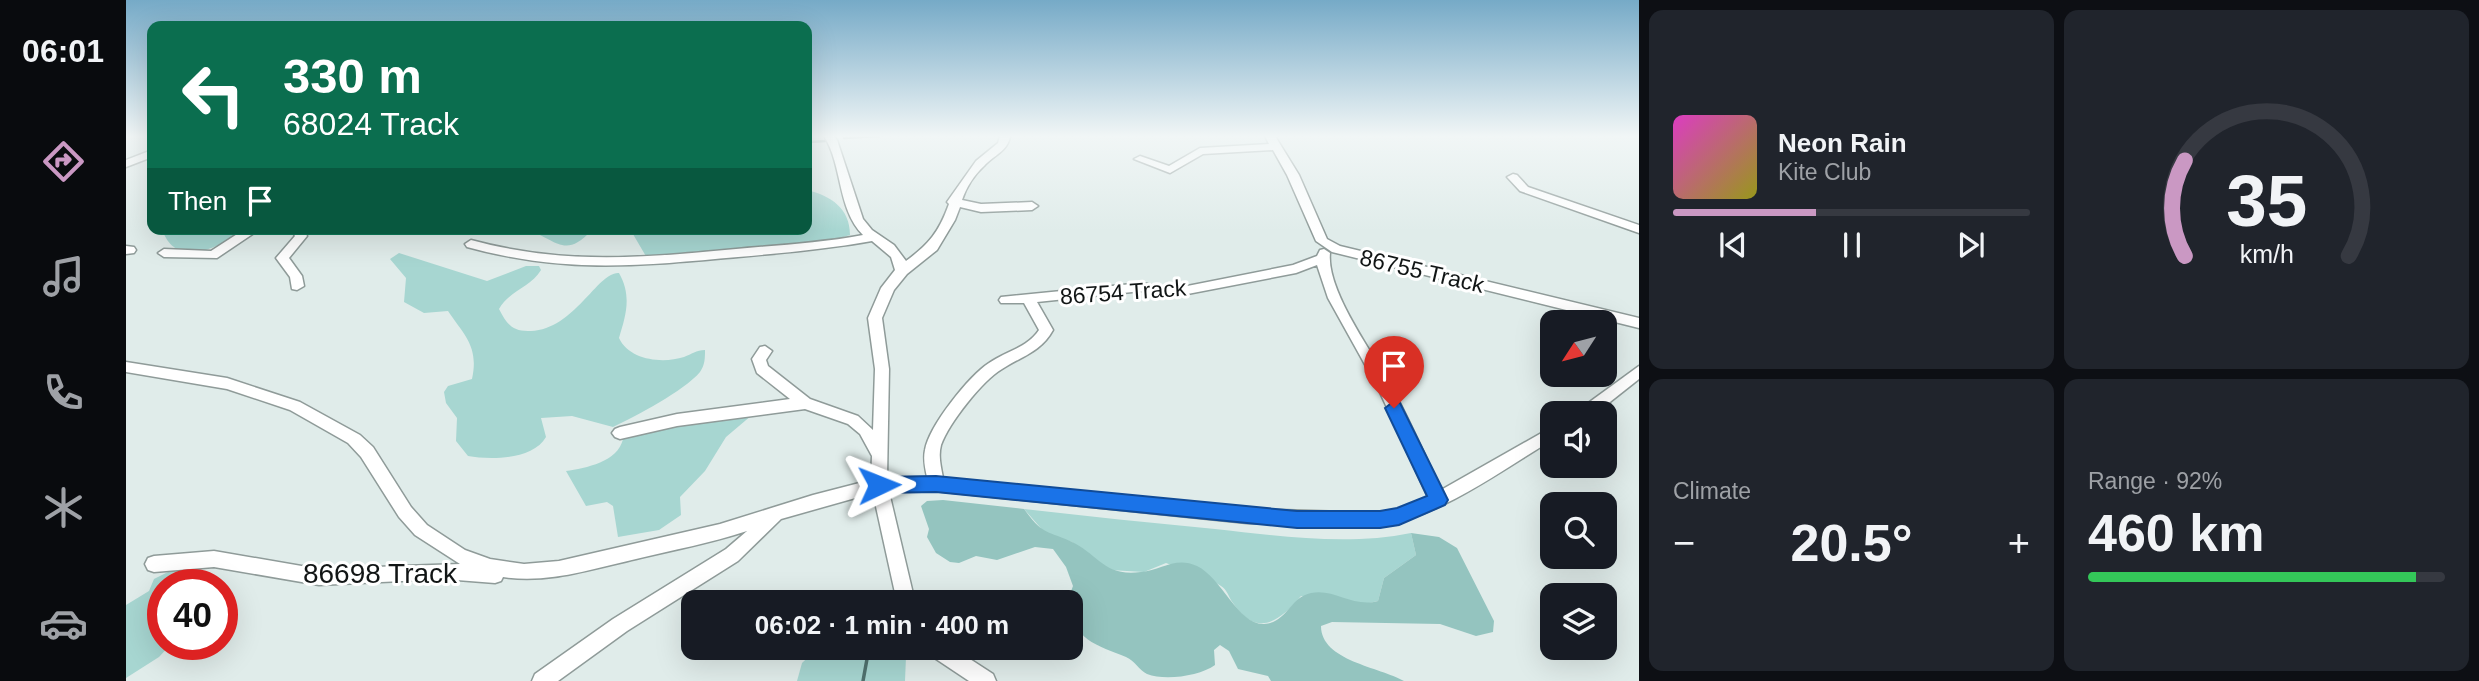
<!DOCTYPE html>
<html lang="en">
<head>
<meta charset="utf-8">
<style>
	body { margin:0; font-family:Helvetica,sans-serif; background:#20242c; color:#f1f3f6; height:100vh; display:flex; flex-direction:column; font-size:26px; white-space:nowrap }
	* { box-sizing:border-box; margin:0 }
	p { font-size:23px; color:#9ea1a6 }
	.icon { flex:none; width:38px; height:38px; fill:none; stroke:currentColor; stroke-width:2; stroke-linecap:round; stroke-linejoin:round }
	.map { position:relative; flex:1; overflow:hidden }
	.drawer { display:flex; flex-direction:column; gap:10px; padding:10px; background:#0d0f14; width:840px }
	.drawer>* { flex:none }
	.top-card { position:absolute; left:21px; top:21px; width:665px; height:214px; border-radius:14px; box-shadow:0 7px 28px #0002; background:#0b6e4f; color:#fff; overflow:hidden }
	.needle { width:46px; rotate:234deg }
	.controls { position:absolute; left:1414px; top:310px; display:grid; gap:14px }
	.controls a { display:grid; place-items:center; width:77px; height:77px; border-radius:14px; background:#171b24; box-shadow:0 7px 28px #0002; font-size:35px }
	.speed { position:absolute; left:21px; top:569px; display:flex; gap:14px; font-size:35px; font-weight:700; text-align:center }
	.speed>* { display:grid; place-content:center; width:91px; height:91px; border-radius:50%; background:#171b24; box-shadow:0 7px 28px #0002; line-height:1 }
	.speed .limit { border:10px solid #d22; background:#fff; color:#111 }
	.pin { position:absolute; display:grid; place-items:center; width:60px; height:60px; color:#fff; margin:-72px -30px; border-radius:50% 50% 50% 0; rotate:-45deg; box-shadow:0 0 7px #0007 }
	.pin .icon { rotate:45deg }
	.me { position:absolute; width:77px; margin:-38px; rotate:88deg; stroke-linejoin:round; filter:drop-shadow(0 0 5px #0008) }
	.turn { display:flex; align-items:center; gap:24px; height:147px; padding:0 21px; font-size:32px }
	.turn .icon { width:91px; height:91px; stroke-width:2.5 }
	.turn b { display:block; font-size:49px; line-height:60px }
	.then { display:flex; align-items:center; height:66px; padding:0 21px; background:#0003; gap:14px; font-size:26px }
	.big { font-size:52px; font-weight:700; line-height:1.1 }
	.drawer .widget { flex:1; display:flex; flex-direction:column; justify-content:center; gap:10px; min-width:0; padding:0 24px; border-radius:14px; background:#20242c }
	.drawer .dial { align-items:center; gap:0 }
	.dial svg { height:182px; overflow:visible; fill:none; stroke:#363941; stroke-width:7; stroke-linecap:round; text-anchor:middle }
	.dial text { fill:#f1f3f6; stroke:none }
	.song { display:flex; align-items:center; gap:21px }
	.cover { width:84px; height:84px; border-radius:10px; background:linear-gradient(135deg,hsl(310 70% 55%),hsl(60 70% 35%)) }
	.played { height:7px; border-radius:4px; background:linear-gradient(90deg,#ca98c3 40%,#363941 40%) }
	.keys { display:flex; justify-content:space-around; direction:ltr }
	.heat { display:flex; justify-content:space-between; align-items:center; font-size:38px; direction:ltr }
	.charge { height:10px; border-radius:5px; background:linear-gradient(90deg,#34c759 92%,#363941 0) }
	.drawer .tiles { flex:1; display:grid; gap:10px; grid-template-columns:repeat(2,1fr) }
	.trip { position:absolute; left:555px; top:590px; width:402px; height:70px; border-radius:14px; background:#171b24; box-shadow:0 7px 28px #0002; font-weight:700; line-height:70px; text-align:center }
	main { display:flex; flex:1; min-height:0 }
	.tab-bar { display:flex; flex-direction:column; width:126px; justify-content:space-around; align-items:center; background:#090b0e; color:#9ea1a6 }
	.tab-bar .icon { width:49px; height:49px }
	.tab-bar .current { color:#ca98c3 }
	.tab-bar b { font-size:32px; color:#f1f3f6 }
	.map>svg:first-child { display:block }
</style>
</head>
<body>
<main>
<nav class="tab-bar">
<b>06:01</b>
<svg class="icon current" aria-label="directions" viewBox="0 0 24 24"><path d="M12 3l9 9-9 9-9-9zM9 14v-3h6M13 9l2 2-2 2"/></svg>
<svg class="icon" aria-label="music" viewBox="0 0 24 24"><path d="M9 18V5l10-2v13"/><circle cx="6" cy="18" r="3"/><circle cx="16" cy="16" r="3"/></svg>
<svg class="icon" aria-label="phone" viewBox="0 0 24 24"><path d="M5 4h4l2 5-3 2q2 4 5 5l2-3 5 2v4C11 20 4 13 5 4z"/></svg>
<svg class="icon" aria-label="climate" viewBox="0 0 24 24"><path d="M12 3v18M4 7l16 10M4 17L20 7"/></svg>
<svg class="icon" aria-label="car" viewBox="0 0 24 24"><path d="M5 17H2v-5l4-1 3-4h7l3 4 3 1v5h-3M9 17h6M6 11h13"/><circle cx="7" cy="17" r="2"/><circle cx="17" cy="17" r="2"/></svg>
</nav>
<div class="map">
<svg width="1513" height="681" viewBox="0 0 1513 681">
	<rect width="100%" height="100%" fill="#e0ecea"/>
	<g fill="#a7d6d1">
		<path d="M681 190C705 196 724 208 724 235L694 244 521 258 504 229H681Z"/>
		<path d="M36 229H119C94 247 50 271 36 229Z"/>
		<path d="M399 229H492L483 232 466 230C438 260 431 239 399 229Z"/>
		<path d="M273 253 361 281 400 266H413L415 270C405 287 383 291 373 309 381 325 387 332 405 331 449 329 472 271 493 273 506 296 500 315 493 338 503 360 536 364 558 357 566 354 570 350 579 350 579 358 579 365 574 372 558 391 510 416 487 427L446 416 415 418 420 437C407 460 364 460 342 456L330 441 331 418 320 403 318 392 322 386 346 379C353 347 339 336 322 311L298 313 278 302 280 278 264 259Z"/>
		<path d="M626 415 600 437 579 471 554 497 555 515 533 530 492 537 487 506 481 502 460 506 440 471C460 468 492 462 497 439L550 424Z"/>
		<path d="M898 509C961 516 1025 523 1089 529 1152 536 1222 546 1285 533L1290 555 1258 578 1252 601 1239 604 1175 596C1154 621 1131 639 1107 603 1103 598 1101 589 1095 586 1080 575 1057 570 1040 563L1018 572 984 570 946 542 920 534Z"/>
		<path d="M52 567 56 570 74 568 79 576 74 584H37V644H45L33 657 0 678V605L23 591 28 579Z"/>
		<path d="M692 648H776L780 657 779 681H671L676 663Z"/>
	</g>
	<path fill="#94c4bf" d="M817 500 898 509C916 534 919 530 944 541 973 554 977 577 1015 572 1035 570 1050 556 1071 566 1096 578 1112 625 1138 624 1161 623 1164 597 1185 593 1208 588 1227 608 1252 601L1258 578 1290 555 1285 533 1313 537 1331 548 1368 621 1367 632 1350 636 1314 624 1206 622 1195 626C1195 661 1254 667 1278 681H1145L1142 676 1112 669 1103 651 1094 645 1088 650 1089 665C1074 676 1039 681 1021 674 1013 670 1009 661 1000 657 971 645 945 640 945 602H941L947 586 940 567 927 549 909 547 871 560 850 556 833 563 824 562 810 553 801 537 803 529 795 506 801 501Z"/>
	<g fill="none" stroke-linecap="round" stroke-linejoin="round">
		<g stroke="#50726f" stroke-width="2.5">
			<path d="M718 138 753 136"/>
			<path d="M681 142 699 141"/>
		</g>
		<path stroke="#50726f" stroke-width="3.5" d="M737 681 743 648"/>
		<defs>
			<g id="minor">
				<path d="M698 136H708L711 140 737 219 746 230 768 245 780 261C803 244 813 232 823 204L821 202 850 161 872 143 874 136H884C882 151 868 155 858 166 848 175 840 188 836 200L855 204 906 202 912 206 906 210 855 212 834 207 829 220 811 250 781 274 768 290 756 318 763 369 761 478 801 477C799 468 797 459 799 450 803 426 843 376 863 363 880 351 901 348 913 330L898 303H875L873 300 875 297 1016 283 1046 289 1167 265 1191 256 1194 250 1198 249 1204 253C1200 291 1248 354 1266 388 1284 421 1299 456 1315 490L1426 427V440C1372 473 1317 514 1254 527L1121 523 810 491 763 492 789 602H771L747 493 655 519 612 561 501 631 432 681H406L409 674 487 619 600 549 621 531C585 543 547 550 510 559 466 569 422 584 377 577L375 581 369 583 318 579 193 585 88 567 28 572 22 570 19 564 22 558 28 556 88 551 193 569 334 564 289 535 273 517 235 457 222 443 164 410 101 389 0 372V362L101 378 174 402 234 435 247 447 285 507 301 525 339 550 364 559 398 564 433 561 594 524 687 495 745 480 746 456 734 434 722 424 679 409 551 426 494 439 489 437 486 433 489 429 494 427 551 414 664 399 631 373 626 359 634 347 639 346 646 351 640 360 642 366 684 399 732 416 747 430 749 369 742 318 755 288 769 270 765 257 746 241C702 249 657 253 612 257 512 266 440 274 341 247L339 244 345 240C438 265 515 258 610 249 653 245 695 243 737 235 711 209 717 166 698 136ZM1191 265 1202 298 1252 388 1302 497 1272 509 1254 513 1121 509 817 478C815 467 812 456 815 445 823 423 856 381 876 369 896 356 915 352 927 330L911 302 1016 291 1046 297 1170 273Z"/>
				<path d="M1139 136H1149L1173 175 1201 239 1214 246 1513 318V328L1206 252 1190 241 1161 175 1147 150 1077 154 1044 173 1008 159 1014 156 1043 166 1074 148 1143 144Z"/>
				<path d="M26 150V157L0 167V160Z"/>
				<path d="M1387 174 1391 175 1402 187 1513 225V233L1394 191 1381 177Z"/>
				<path d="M119 229H134L91 258 38 257 32 253 38 249 85 251Z"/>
				<path d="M165 229H177L181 236 163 258 176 276 178 286 171 290 166 289 164 277 150 258 169 236Z"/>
				<path d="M0 246 8 247 10 250 8 253 0 254Z"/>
				<path d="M1513 366V379L1470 413H1451L1454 409Z"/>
				<path d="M802 648H827L867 674 870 681H843L804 655Z"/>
			</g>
		</defs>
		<use href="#minor" stroke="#8f9b99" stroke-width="3"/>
		<use href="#minor" fill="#fff" fill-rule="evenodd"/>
	</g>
	<linearGradient id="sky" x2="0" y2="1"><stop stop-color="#76aac7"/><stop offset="0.59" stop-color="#f1f6f6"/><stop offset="1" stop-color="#f1f6f6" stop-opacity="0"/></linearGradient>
	<rect width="1513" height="231" fill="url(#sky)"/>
	<path fill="#1a73e8" stroke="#114b97" stroke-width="2" d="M1268 401 1274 403 1322 500 1319 505 1273 525 1254 528H1171L810 492 753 493 746 491 743 485 746 480 753 477 810 476 1171 511H1254L1271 508 1301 496 1259 408Z"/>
	<g text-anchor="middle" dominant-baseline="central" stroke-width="6" stroke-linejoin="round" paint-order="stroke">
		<g font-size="23" fill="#111515" stroke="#fff">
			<text transform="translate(1296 271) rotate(13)">86755 Track</text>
			<text transform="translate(997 292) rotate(-4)">86754 Track</text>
		</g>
		<g font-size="28" fill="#111515" stroke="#fff">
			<text x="254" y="573">86698 Track</text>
		</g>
	</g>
</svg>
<div class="controls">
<a><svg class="needle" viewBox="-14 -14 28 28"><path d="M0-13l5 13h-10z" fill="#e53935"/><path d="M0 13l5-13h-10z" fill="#9ea1a6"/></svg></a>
<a><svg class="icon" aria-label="sound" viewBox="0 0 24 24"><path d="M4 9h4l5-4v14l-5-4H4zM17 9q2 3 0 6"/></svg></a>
<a><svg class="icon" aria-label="search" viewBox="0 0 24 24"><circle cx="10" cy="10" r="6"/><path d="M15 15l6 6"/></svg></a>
<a><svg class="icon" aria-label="layers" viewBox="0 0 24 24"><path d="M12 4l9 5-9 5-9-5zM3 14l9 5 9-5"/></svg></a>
</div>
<div class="speed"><div class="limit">40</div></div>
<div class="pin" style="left:1268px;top:408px;background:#d93025"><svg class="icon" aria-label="arrive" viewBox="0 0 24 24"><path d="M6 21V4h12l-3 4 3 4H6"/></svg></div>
<svg class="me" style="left:753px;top:485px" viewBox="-20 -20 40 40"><path d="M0-17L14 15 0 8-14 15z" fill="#1a73e8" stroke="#fff" stroke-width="4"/></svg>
<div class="trip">06:02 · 1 min · 400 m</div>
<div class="top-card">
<div class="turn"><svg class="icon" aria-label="left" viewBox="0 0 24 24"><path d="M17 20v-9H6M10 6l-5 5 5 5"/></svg><div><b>330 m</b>68024 Track</div></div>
<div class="then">Then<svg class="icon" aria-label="arrive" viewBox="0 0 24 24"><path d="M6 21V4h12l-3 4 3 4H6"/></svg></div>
</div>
</div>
<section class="drawer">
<div class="tiles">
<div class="widget">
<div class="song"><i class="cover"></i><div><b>Neon Rain</b><p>Kite Club</p></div></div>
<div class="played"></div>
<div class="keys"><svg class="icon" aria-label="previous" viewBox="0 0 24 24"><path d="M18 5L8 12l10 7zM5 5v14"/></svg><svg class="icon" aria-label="pause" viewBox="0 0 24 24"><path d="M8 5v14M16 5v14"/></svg><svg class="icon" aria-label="next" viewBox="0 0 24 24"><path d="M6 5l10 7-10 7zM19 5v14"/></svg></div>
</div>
<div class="widget dial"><svg viewBox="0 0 100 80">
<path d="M14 69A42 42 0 1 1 86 69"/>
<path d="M14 69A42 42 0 0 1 14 27" stroke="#ca98c3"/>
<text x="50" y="56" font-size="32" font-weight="700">35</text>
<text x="50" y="72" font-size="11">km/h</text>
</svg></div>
<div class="widget"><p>Climate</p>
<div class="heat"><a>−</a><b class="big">20.5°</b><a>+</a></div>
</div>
<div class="widget"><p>Range · 92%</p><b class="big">460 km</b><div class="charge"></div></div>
</div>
</section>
</main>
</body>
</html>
